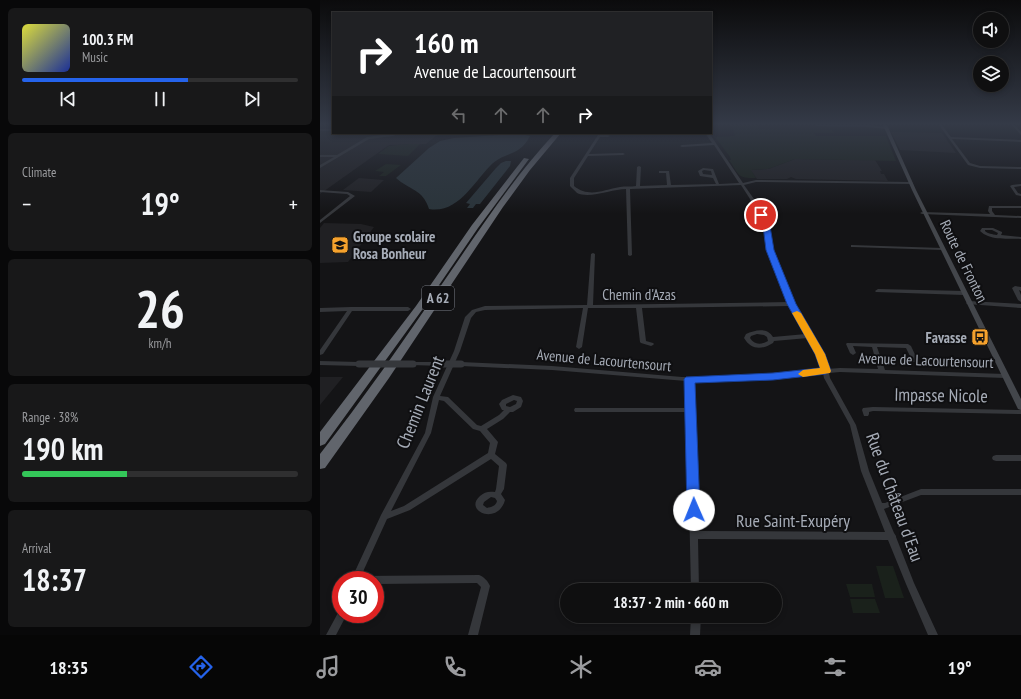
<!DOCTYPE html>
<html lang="en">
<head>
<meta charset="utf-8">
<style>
	body { margin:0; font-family:"PT Sans Narrow",sans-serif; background:#181819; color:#f1f3f6; height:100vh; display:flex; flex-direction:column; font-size:15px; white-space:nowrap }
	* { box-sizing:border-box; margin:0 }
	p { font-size:13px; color:#9b9c9f }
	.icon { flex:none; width:22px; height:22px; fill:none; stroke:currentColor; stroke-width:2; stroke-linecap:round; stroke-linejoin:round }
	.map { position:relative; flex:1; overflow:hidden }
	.drawer { display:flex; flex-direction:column; gap:8px; padding:8px; background:#080809; width:320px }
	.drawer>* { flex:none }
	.banner { position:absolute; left:12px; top:12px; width:380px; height:122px; border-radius:0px; box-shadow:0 2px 6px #0003,0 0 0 1px #2f2f30; background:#202124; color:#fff; overflow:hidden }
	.buttons { position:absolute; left:653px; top:12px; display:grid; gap:8px }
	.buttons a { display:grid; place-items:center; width:36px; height:36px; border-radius:50%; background:#0f0f10; box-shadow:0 2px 6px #0003,0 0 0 1px #2f2f30; font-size:20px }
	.speed { position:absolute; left:12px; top:571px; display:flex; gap:8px; font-size:20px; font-weight:700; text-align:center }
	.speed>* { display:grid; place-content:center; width:52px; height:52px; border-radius:50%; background:#0f0f10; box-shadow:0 2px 6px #0003,0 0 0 1px #2f2f30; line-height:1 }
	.speed .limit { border:6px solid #d22; background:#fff; color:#111 }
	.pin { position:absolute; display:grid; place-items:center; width:34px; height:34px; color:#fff; margin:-17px; border:2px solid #fff; border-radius:50%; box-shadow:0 1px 4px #0007 }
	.me { position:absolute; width:44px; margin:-22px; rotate:359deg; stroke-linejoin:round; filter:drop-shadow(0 0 3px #0008) }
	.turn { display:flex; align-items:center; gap:14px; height:84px; padding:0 16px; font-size:18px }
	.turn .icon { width:52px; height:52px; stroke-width:2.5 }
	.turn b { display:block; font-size:28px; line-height:34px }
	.lanes { display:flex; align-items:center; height:38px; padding:0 16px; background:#0003; justify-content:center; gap:20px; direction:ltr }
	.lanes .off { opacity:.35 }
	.big { font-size:30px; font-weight:800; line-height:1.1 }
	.drawer .card { flex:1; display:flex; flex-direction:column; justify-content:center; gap:6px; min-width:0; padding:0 14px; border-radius:6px; background:#181819 }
	.drawer .dial { align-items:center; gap:0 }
	.dial b { font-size:52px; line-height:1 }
	.song { display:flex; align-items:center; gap:12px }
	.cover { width:48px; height:48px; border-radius:6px; background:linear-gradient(135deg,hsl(60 70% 55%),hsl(230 70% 35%)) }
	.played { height:4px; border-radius:2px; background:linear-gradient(90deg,#2563eb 60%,#2f2f30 60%) }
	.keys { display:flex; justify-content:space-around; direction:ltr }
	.heat { display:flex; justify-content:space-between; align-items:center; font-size:22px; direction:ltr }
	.charge { height:6px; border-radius:3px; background:linear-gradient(90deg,#34c759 38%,#2f2f30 0) }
	.trip { position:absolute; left:240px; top:583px; width:222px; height:40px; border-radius:20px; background:#0f0f10; box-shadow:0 2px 6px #0003,0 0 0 1px #2f2f30; font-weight:800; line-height:40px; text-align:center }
	.dock { display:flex; height:64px; justify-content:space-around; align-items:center; background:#060606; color:#9b9c9f }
	.dock .icon { width:28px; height:28px }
	.dock .on { color:#2563eb }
	.dock b { font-size:18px; color:#f1f3f6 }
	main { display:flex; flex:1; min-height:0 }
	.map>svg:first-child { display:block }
</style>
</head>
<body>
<main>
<section class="drawer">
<div class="card">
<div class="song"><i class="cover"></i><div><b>100.3 FM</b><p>Music</p></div></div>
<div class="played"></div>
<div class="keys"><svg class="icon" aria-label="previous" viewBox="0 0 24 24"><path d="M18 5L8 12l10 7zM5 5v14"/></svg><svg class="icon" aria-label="pause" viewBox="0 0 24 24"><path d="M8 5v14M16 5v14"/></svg><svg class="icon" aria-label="next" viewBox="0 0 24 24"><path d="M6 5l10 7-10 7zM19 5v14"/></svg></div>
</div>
<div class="card"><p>Climate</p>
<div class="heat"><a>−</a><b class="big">19°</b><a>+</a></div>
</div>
<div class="card dial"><b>26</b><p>km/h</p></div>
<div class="card"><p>Range · 38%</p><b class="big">190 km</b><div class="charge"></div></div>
<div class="card"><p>Arrival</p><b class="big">18:37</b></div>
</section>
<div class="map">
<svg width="701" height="635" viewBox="0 0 701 635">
	<rect width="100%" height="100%" fill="#141416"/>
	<g fill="#202023">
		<path d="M0 125H13V133H211L117 135 106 144 69 145 0 194Z"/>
		<path d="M571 132 622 133 636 153 580 150Z"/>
		<path d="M475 159 555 160 562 171H560L561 174H564L568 181 476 179 471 177 467 179H437L430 170 448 169Z"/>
		<path d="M39 178 64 180 51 192 23 190Z"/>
		<path d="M4 223 41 224 54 227 28 262 0 263V228Z"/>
		<path d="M0 377H23L0 405Z"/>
	</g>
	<g fill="#1a211b">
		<path d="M411 125H437L438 129 512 130 514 133H494L496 136H566L576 161 475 159 448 169 431 170 436 178C417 179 419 174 409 160H411L410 157 395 137 415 136Z"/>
		<path d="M89 144H100L88 156 58 154 69 146Z"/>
		<path d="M66 164 81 165 66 176H59L64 172 55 171Z"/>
		<path d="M556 566H573L584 598H565Z"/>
		<path d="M526 584H552L555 597H530Z"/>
		<path d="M530 599H555L560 613H533Z"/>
	</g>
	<g fill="#2a343a">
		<path d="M180 135H205L210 136C200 156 186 152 173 163 154 181 139 214 109 209 103 189 89 190 76 178L109 148 120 141 134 138Z"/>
		<path d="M186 161H191L190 166 160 204H156L153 208H147L150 204 146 203 176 168 181 163Z"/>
	</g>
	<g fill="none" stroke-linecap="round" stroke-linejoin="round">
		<g fill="#35373b" fill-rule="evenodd">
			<path d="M495 125H547L567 127 569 128 567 129 547 127 496 126Z"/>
			<path d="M619 125H622L631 137 701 140V142L632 139 650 163 660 166 701 167V169L660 168 648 165Z"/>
			<path d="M692 125H695L701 132V135Z"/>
			<rect x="0" y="129" width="13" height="2"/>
			<path d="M76 133H81L73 136 49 139 0 168V165L14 157H0V155H17L47 137Z"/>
			<path d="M385 133H389L423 183 436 180 591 182 593 183 591 184 436 182 424 185 434 199 449 226 452 250 475 304 503 354 507 369 520 368 558 369 552 347 533 346 536 353 533 355 530 353 526 344 527 343 588 344 591 346 598 361 597 362H593L586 348 557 347 565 370 685 374 687 375 688 376 687 377 685 378 520 372 509 373 510 378 536 425 549 471 562 503H565L601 489H701V495H601L564 509 574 533 576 536V537L594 583 618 635H608L586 584 568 540 378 539 379 590H371L367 412H255L254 410 255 408H367L366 381 232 370 141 366 138 364 141 362 232 366 362 377H403L501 369 497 354 488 338 454 341 453 343C442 350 431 350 424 338L426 334C435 330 447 327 453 337L486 334 470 306 322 308 326 341 333 343 334 344 333 345 331 346 321 343 320 342 316 308H268L262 347 259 349 256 347 263 308 165 310 156 312 151 318 140 351 120 396 128 397 157 425 161 426 179 415 184 410H182L179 404 182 400 193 395 201 397 203 401 201 407 193 412H190L183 419 167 429 178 442 175 454 186 463 187 465 184 489 181 494 185 500C178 526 143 511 160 496 164 492 169 491 175 492L176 489 179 466 171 459 90 510 67 519 41 576 159 575C164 577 168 581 170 586L158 635H148L161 587 157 583 55 584V580H31L61 515 105 433 113 397 134 351 145 317 152 310 165 306 267 305 271 254 273 253 275 254 273 305 469 302 448 250 445 226 430 199 421 185 310 189 312 255 310 256 308 255 306 189C292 189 270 199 257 193 255 191 252 188 250 186V178L278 135H288L290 136 288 137H280L269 154 303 153 305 154 303 155 268 156 254 178V186C269 198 283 190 300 187 305 186 311 187 316 186L317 167 319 166 321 167 320 186 347 185 346 173H339V171H349L351 185 396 184 393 178 380 176 378 171 383 168 393 169 399 184 419 183 394 145 362 147 360 146 362 145 392 143ZM384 170 391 171 392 175 383 174 382 171ZM437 334 444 335 447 337 448 341C441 345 434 345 430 338L431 336ZM503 373 504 378 530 425 541 471 565 532 377 531 372 381H403ZM119 400 124 401 153 429 160 431 170 443 168 453 84 506 71 511 111 433ZM194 400 197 401 196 404 190 407 186 406V404ZM171 497 175 498 177 501C176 506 171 507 167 508L163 505 164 502Z"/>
			<path d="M701 184V186L694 187 698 193 701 194V196L696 195 690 186 692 185Z"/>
			<path d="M0 190 28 192 35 196 0 223V220L30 196 27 194 0 192Z"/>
			<path d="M669 206H701V208H672V211L675 215 701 216V218L602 214 600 213 602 212 670 214 668 211Z"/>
			<path d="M662 228H673L682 232V233L681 235 701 237V239C688 238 670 241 660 231ZM665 230H672L678 233 677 235C672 234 668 234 665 231Z"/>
			<path d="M531 245 622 248 624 249 622 250 533 247H531Z"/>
			<path d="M695 286 701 287V291L699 290 701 295V302L698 300 692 288Z"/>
			<path d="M558 289 644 291 647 293 644 295 556 292 555 291Z"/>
			<path d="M649 301 701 304V308L647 304 646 303Z"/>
			<path d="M31 307H88L91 309 88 311H32L3 354 0 355V350L27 311 0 312V308Z"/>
			<path d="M0 361 39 362 42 364 39 366 0 365Z"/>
			<path d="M93 362H123L126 364 123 366 91 365 90 364Z"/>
			<path d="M553 407 701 410V414L553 411 549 412V414L548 416H544L542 410 543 408Z"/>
			<path d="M676 455H701V461H676L673 460 672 458 673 456Z"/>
			<path d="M21 610V614H27L16 635H6L19 611Z"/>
			<path d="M371 616H381L380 635H370Z"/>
		</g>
		<path fill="#43464b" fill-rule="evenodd" d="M563 125H567L596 190 701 399V410L698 409 697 407 592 190Z"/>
		<g fill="#61656c" fill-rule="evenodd">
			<path d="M235 133H241L210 170 183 207 69 378 5 468 0 469V454C43 399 83 342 122 284 158 232 192 179 235 133Z"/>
			<path d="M204 158 209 159 158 228 102 310 5 444 0 446V432L96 306 152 225Z"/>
		</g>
		<g stroke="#35373b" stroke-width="7">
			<path d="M39 364H93"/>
			<path d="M123 364H141"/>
		</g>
	</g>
	<linearGradient id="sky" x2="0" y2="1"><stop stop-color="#0b0b0c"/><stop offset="0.58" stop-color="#343a47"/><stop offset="1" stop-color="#343a47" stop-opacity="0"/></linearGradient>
	<rect width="701" height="214" fill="url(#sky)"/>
	<path fill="#2563eb" stroke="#184099" d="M441 213 444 214 450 226 454 250 476 304 505 354 511 371 506 374 453 380 375 383 380 510 378 514 374 515 369 514 367 510 364 379 366 377 453 373 500 368 495 354 467 304 446 250 443 226 438 215Z"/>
	<path fill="#f59e0b" d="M477 311 481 313 505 354 511 371 510 373 483 377 478 374 483 370 500 368 495 354 472 313Z"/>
	<defs>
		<symbol id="school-square" viewBox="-11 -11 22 22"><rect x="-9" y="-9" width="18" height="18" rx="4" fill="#f6a22d" stroke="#0f0f11"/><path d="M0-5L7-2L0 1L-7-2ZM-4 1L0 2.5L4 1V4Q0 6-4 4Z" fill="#111"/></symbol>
		<symbol id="bus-square" viewBox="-11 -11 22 22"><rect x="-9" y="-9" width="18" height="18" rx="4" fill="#f6a22d" stroke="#0f0f11"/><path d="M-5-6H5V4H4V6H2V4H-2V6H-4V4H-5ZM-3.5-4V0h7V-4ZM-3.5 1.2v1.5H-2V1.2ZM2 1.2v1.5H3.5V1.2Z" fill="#111"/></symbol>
	</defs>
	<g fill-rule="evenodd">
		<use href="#school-square" x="10" y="235" width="20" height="20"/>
		<use href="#bus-square" x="650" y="327" width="20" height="20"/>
	</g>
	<g text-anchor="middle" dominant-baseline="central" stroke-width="4" stroke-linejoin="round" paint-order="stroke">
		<rect fill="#0f0f11" stroke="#797d85" stroke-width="1" x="102" y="286" width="32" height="24" rx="3"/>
		<g font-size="14" font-weight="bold" fill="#a6acb7">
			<text x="118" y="298">A 62</text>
		</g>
		<g font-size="15" font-weight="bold" fill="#a6acb7" stroke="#0f0f11" text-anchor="start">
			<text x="33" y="236">Groupe scolaire<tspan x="33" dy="17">Rosa Bonheur</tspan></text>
			<text x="647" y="337" text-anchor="end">Favasse</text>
		</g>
		<g font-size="15" fill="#a6acb7" stroke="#0f0f11">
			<text transform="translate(644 261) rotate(64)">Route de Fronton</text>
			<text x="319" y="294">Chemin d'Azas</text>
			<text transform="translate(284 360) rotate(5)">Avenue de Lacourtensourt</text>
			<text transform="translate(606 360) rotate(2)">Avenue de Lacourtensourt</text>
		</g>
		<g font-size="18" fill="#a6acb7" stroke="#0f0f11">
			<text transform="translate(621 395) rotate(1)">Impasse Nicole</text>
			<text transform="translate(100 402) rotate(-68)">Chemin Laurent</text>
			<text transform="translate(575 497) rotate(70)">Rue du Château d'Eau</text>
			<text x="473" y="520">Rue Saint-Exupéry</text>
		</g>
	</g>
</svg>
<div class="buttons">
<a><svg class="icon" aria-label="sound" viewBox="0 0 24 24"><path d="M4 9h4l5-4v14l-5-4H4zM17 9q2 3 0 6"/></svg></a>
<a><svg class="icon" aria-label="layers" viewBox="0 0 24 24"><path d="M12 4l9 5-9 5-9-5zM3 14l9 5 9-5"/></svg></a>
</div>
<div class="speed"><div class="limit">30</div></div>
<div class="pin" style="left:441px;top:215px;background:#d93025"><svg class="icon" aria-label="arrive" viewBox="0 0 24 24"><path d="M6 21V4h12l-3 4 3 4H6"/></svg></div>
<svg class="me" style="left:374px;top:510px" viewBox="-20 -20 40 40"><circle r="19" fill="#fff"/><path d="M0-13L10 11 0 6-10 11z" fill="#2563eb"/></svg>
<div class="trip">18:37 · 2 min · 660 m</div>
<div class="banner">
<div class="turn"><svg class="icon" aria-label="right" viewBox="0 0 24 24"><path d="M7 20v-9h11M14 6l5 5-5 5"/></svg><div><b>160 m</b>Avenue de Lacourtensourt</div></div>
<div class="lanes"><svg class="icon off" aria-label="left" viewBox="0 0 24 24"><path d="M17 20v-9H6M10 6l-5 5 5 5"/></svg><svg class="icon off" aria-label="ahead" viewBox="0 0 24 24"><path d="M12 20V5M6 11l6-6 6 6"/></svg><svg class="icon off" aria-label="ahead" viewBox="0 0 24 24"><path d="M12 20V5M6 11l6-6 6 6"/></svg><svg class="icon" aria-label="right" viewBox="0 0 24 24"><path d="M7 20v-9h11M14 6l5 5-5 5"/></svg></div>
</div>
</div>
</main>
<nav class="dock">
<b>18:35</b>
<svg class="icon on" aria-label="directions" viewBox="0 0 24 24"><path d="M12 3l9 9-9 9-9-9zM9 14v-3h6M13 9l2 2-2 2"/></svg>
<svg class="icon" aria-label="music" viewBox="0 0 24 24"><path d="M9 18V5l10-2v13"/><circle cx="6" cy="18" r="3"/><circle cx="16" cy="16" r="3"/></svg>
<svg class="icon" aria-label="phone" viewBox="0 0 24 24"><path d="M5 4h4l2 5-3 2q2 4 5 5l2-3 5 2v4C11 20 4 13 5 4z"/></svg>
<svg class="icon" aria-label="climate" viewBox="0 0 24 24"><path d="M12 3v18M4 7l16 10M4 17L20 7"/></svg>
<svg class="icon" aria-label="car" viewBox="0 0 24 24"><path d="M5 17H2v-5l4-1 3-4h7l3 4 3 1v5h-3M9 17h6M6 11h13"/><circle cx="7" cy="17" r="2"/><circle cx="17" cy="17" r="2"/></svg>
<svg class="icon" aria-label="filters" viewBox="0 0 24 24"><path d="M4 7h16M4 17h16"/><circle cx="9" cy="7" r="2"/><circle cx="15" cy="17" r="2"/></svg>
<b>19°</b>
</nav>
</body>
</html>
